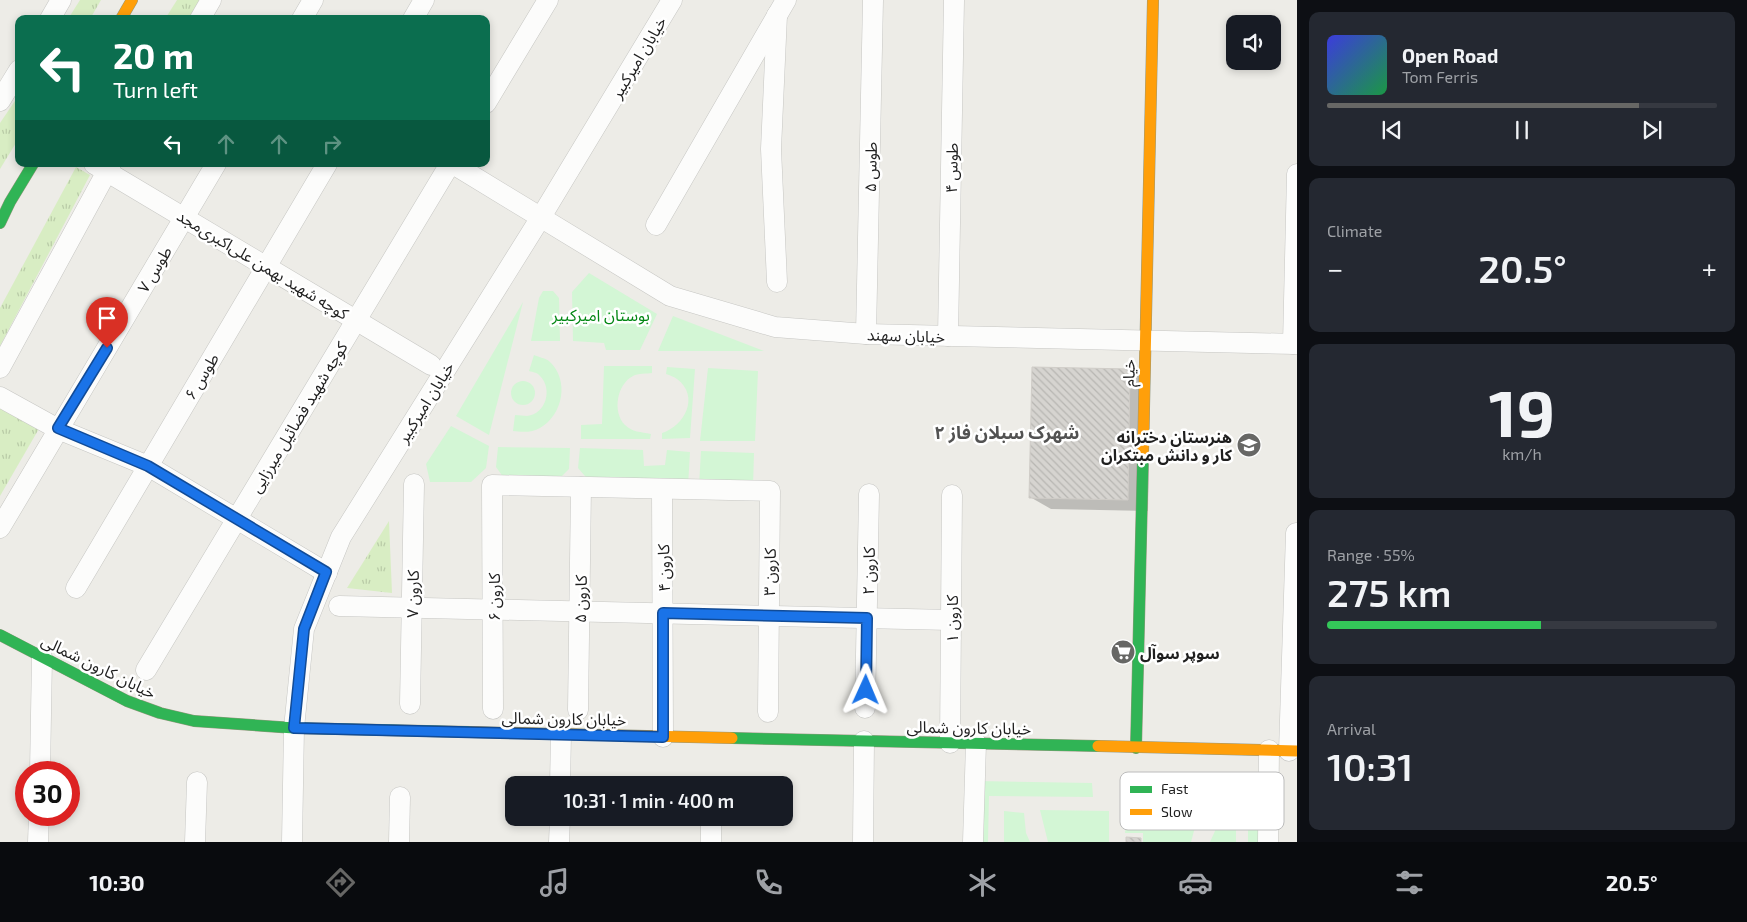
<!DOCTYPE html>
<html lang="en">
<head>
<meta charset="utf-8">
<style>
	body { margin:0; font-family:"Exo 2","Noto Sans Arabic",sans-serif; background:#242831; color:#f1f3f6; height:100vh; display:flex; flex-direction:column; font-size:19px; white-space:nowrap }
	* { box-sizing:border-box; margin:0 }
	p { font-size:16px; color:#9ea1a6 }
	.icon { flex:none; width:28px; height:28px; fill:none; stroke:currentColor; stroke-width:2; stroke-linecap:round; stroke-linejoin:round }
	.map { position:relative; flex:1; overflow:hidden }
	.details { display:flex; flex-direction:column; gap:12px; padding:12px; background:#0d0f14; width:450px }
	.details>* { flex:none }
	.banner { position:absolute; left:15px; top:15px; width:475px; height:152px; border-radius:10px; box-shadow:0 2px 8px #0003; background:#0b6e4f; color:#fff; overflow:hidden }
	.fabs { position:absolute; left:1226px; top:15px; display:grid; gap:10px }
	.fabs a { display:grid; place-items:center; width:55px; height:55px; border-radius:10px; background:#171b24; box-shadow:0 2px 8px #0003; font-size:25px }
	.speed { position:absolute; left:15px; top:761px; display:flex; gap:10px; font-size:25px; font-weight:700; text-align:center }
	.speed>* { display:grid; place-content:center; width:65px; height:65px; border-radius:50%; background:#171b24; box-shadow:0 2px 8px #0003; line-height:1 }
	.speed .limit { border:8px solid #d22; background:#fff; color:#111 }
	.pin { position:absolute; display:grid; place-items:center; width:42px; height:42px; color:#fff; margin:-51px -21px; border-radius:50% 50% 50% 0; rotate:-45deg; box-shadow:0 0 5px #0007 }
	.pin .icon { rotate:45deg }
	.me { position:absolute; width:55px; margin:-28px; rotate:1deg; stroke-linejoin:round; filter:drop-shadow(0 0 4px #0008) }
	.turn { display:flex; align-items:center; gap:18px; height:105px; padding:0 15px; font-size:22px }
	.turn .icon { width:65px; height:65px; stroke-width:2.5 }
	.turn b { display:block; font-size:35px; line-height:42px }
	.lanes { display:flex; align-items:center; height:48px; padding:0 15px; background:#0003; justify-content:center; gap:25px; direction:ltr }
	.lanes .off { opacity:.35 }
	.big { font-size:38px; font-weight:600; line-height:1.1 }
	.details .widget { flex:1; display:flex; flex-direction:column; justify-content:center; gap:8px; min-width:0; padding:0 18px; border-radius:10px; background:#242831 }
	.details .dial { align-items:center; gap:0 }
	.dial b { font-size:65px; line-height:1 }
	.song { display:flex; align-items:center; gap:15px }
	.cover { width:60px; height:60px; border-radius:8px; background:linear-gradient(135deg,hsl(240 70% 55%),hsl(140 70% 35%)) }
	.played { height:5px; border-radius:2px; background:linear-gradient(90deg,#676765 80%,#363941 80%) }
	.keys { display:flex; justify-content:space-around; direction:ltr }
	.heat { display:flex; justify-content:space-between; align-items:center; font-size:28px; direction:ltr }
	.charge { height:8px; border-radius:4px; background:linear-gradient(90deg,#34c759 55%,#363941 0) }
	.trip { position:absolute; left:505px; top:776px; width:288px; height:50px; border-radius:10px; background:#171b24; box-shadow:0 2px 8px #0003; font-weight:600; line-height:50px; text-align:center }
	.dock { display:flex; height:80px; justify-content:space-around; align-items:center; background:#090b0e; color:#9ea1a6 }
	.dock .icon { width:35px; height:35px }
	.dock .current { color:#676765 }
	.dock b { font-size:22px; color:#f1f3f6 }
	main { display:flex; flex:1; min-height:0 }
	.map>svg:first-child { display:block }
</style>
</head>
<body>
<main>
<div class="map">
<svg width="1297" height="842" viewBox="0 0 1297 842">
	<defs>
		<pattern id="grass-tufts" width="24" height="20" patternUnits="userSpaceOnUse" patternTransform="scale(1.25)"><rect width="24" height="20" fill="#d8edc3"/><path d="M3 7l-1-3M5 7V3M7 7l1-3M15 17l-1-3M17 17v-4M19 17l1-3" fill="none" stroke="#b9cba7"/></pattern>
		<pattern id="building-back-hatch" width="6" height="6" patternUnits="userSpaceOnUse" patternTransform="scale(1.25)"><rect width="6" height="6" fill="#d6d4d0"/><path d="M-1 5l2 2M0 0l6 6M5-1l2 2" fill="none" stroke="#b7b6b2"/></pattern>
	</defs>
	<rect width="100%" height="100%" fill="#edece7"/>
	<g fill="url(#grass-tufts)">
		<path d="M80 0H101L90 19H68Z"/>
		<path d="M177 0H200L188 19H165Z"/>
		<path d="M19 95V138L0 169V123Z"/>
		<path d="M76 167 90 175 0 346V308Z"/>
		<path d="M0 404 40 427 0 496Z"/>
		<path d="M389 521 392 593 347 588Z"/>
	</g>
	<g fill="#d3f6d5">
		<path d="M589 273 657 314 640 350H606L604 343 573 341 572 292Z"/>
		<path d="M543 291H553L559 298 560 341H531L539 298Z"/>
		<path d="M523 302 489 435 456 416Z"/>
		<path d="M673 316 764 351H658Z"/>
		<path d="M534 355C538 357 545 358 549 361 570 380 563 415 540 428 532 433 521 432 513 431L515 415C519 415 524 416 527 416 546 414 553 389 540 376 538 373 533 372 529 371Z"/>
		<path d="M604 366H652V373C647 374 638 373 633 376 617 384 612 412 625 425 632 432 641 432 651 434L650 439H581V425L602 424Z"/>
		<path d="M667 367 695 369 690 438 662 439V433C685 426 700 396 677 379 674 377 670 375 666 374Z"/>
		<path d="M708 368 758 371 755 441H700Z"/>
		<circle cx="523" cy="393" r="12"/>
		<path d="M451 426 489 446 486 468 471 482H430L426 464Z"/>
		<path d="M498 447 570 448 569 469 556 482 506 481 496 467Z"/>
		<path d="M580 448 643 450 644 466 665 465 667 450 690 452 688 486 591 483 578 468Z"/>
		<path d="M701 451 754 453 753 487 699 486Z"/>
		<path d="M977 781 1092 783 1093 797 989 796 988 842H976Z"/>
		<path d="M1146 783 1262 784 1260 842H1248V799L1145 796Z"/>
		<path d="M1040 810 1109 811V842H1048Z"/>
		<path d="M1004 811 1024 813 1026 833 1030 842H1004Z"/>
		<path d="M1199 812 1191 842H1143V833H1125L1127 814Z"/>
		<path d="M1217 813H1236V842H1210L1215 831Z"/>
	</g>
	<path fill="#0003" d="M1130 370 1150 382 1148 511 1051 509 1030 497Z"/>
	<g fill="url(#building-back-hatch)" stroke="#d0cdc8">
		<path d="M1032 367 1130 369 1128 500 1029 498Z"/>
		<path d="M1126 837 1141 838V842H1126Z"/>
	</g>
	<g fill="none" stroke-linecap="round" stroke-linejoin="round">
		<defs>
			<g id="street">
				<path d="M50 19 61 0"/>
				<path d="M200 19 211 0"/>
				<path d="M302 19 313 0"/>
				<path d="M413 19 424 0"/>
				<path d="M0 101 19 70"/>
				<path d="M486 103 548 0"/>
				<path d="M94 164 431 365"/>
				<path d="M453 164 670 296 775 327 866 334 1297 344"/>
				<path d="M656 225 786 0"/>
				<path d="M777 282 771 149 777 15"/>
				<path d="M866 334 873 0"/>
				<path d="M948 336 954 0"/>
				<path d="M1293 344 1297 174"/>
				<path d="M0 368 111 164"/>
				<path d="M0 397 58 429 148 466 327 573"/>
				<path d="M662 489 663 737"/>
				<path d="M0 528 216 164"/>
				<path d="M76 588 327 164"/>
				<path d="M339 606 951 620"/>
				<path d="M146 670 450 164"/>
				<path d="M410 704 414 484"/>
				<path d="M865 708 869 494"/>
				<path d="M493 709 492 485 770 491 768 712"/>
				<path d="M578 710 581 487"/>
				<path d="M950 743 952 495"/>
				<path d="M1289 751 1296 533"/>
				<path d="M40 772 42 657"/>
				<path d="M560 785 561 734"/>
				<path d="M711 818V842"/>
				<path d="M38 842 39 815"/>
				<path d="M195 842 197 782"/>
				<path d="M292 842 294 728 304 629 341 537 541 217 672 0"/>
				<path d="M399 842 400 797"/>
				<path d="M559 842 560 818"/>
				<path d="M863 842 864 741"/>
				<path d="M973 842 976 743"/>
				<path d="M1268 842 1269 750"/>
			</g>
			<g id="fast">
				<path d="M0 223 10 202 33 164"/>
				<path d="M0 635 127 701 160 713 194 721 294 728 470 732"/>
				<path d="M732 738 1098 746"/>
				<path d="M1136 748 1143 454"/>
			</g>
			<g id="slow">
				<path d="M121 19 132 0"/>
				<path d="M1143 454 1153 0"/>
				<path d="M470 732 732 738"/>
				<path d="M1098 746 1297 751"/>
			</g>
		</defs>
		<use href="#street" stroke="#c6c6c3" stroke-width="21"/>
		<use href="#fast" stroke="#95987e" stroke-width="12"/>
		<use href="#slow" stroke="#95987e" stroke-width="12"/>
		<use href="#street" stroke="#fcfcfb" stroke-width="20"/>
		<use href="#fast" stroke="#30b455" stroke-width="11"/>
		<use href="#slow" stroke="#ff9f0a" stroke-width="11"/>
	</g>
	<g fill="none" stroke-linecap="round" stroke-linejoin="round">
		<defs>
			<path id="route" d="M107 348 58 428 148 466 326 572 304 629 294 728 663 737V613L867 618 866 690"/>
		</defs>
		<use href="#route" stroke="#114b97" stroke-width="12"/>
		<use href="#route" stroke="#1a73e8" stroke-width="9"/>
	</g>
	<defs>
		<symbol id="school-disc" viewBox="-11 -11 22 22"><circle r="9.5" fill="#676765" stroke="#fff"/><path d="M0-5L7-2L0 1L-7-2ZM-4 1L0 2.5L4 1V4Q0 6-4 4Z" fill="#fff"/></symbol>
		<symbol id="supermarket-disc" viewBox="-11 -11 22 22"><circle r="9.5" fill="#676765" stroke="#fff"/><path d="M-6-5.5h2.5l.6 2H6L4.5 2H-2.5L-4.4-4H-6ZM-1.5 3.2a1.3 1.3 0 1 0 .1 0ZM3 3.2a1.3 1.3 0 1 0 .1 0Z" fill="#fff"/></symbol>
	</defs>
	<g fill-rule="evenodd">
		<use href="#school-disc" x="1235" y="431" width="28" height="28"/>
		<use href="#supermarket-disc" x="1109" y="638" width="28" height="28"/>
	</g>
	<g text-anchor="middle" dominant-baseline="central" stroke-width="5" stroke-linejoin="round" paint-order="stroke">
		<g font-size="16" fill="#1f1f1f" stroke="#fff">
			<text transform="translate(638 57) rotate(-59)">خیابان امیرکبیر</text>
			<text transform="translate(870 167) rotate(-89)">طوس ۵</text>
			<text transform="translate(951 168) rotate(-89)">طوس ۴</text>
			<text transform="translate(263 264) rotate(31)">کوچه شهید بهمن علی‌اکبری‌مجد</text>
			<text transform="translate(154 269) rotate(-59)">طوس ۷</text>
			<text transform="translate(906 335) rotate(2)">خیابان سهند</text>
			<text transform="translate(1128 373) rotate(-89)">خیام</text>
			<text transform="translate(201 376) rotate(-59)">طوس ۶</text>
			<text transform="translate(425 402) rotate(-58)">خیابان امیرکبیر</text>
			<text transform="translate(298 417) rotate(-59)">کوچه شهید فضائیل میرزایی</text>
			<text transform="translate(663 568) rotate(-91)">کارون ۴</text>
			<text transform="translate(868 571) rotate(-89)">کارون ۲</text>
			<text transform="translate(769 572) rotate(-89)">کارون ۳</text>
			<text transform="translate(412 594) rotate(-89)">کارون ۷</text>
			<text transform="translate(493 597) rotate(-90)">کارون ۶</text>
			<text transform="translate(580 599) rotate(-89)">کارون ۵</text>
			<text transform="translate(951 619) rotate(-90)">کارون ۱</text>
			<text transform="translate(99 666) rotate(26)">خیابان کارون شمالی</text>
			<text transform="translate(564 718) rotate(1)">خیابان کارون شمالی</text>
			<text transform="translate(969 727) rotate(1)">خیابان کارون شمالی</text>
		</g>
		<g font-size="16" fill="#038714" stroke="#fff">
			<text x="601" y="314">بوستان امیرکبیر</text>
		</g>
		<g font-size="16" font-weight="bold" fill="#1f1f1f" stroke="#fff" text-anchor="end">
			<text x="1232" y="436">هنرستان دخترانه<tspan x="1232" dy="18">کار و دانش مبتکران</tspan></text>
			<text x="1140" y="652" text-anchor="start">سوپر سوآل</text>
		</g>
		<g font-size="18" font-weight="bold" fill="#525252" stroke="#fff">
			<text x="1007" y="432">شهرک سبلان فاز ۲</text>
		</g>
	</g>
	<rect x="1120" y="772" width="164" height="58" rx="8" fill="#fff" stroke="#bcbcbc" stroke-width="1"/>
	<rect x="1130" y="786" width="22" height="7" fill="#30b455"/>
	<rect x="1130" y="809" width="22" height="6" fill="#ff9f0a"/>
	<g font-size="14" fill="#1f1f1f">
		<text x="1161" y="794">Fast</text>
		<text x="1161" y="817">Slow</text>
	</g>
</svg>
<div class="fabs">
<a><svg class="icon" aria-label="sound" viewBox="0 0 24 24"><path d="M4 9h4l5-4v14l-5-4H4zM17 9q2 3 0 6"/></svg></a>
</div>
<div class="speed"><div class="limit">30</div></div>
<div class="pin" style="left:107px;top:348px;background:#d93025"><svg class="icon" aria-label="arrive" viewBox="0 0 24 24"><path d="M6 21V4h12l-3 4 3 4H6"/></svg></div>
<svg class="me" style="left:866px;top:690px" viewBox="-20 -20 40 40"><path d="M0-17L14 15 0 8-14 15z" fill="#1a73e8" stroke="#fff" stroke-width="4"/></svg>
<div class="trip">10:31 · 1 min · 400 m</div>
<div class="banner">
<div class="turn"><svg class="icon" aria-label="left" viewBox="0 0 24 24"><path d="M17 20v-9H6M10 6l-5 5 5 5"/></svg><div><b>20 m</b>Turn left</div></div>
<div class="lanes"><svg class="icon" aria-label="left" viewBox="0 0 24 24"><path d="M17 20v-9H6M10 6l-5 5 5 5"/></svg><svg class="icon off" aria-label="ahead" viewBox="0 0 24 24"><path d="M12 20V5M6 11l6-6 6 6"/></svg><svg class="icon off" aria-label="ahead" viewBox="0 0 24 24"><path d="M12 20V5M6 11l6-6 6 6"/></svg><svg class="icon off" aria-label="right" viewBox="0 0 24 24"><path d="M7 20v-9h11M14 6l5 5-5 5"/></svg></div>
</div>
</div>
<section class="details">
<div class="widget">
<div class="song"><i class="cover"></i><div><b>Open Road</b><p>Tom Ferris</p></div></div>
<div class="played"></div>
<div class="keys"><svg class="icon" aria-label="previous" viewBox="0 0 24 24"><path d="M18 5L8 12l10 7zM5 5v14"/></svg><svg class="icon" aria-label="pause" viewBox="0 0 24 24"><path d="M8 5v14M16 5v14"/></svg><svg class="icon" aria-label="next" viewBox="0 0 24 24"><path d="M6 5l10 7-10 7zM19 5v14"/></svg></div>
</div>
<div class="widget"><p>Climate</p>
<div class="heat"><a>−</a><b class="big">20.5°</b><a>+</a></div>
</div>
<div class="widget dial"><b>19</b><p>km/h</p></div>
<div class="widget"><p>Range · 55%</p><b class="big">275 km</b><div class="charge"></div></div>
<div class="widget"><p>Arrival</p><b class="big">10:31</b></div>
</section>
</main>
<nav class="dock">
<b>10:30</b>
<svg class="icon current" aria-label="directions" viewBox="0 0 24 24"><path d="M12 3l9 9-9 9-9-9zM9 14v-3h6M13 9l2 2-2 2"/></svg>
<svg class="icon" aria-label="music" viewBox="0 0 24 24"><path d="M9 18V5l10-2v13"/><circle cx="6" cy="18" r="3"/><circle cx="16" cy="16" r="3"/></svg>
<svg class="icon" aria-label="phone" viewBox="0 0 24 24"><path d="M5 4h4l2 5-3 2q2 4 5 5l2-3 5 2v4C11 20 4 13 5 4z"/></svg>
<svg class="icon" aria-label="climate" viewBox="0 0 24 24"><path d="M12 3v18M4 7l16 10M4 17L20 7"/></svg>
<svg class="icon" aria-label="car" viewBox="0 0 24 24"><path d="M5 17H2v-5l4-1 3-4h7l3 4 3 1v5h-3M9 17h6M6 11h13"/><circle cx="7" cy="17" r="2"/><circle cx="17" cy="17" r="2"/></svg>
<svg class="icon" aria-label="filters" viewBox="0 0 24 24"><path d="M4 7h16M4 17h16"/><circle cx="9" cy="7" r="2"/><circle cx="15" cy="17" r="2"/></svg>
<b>20.5°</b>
</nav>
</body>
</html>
